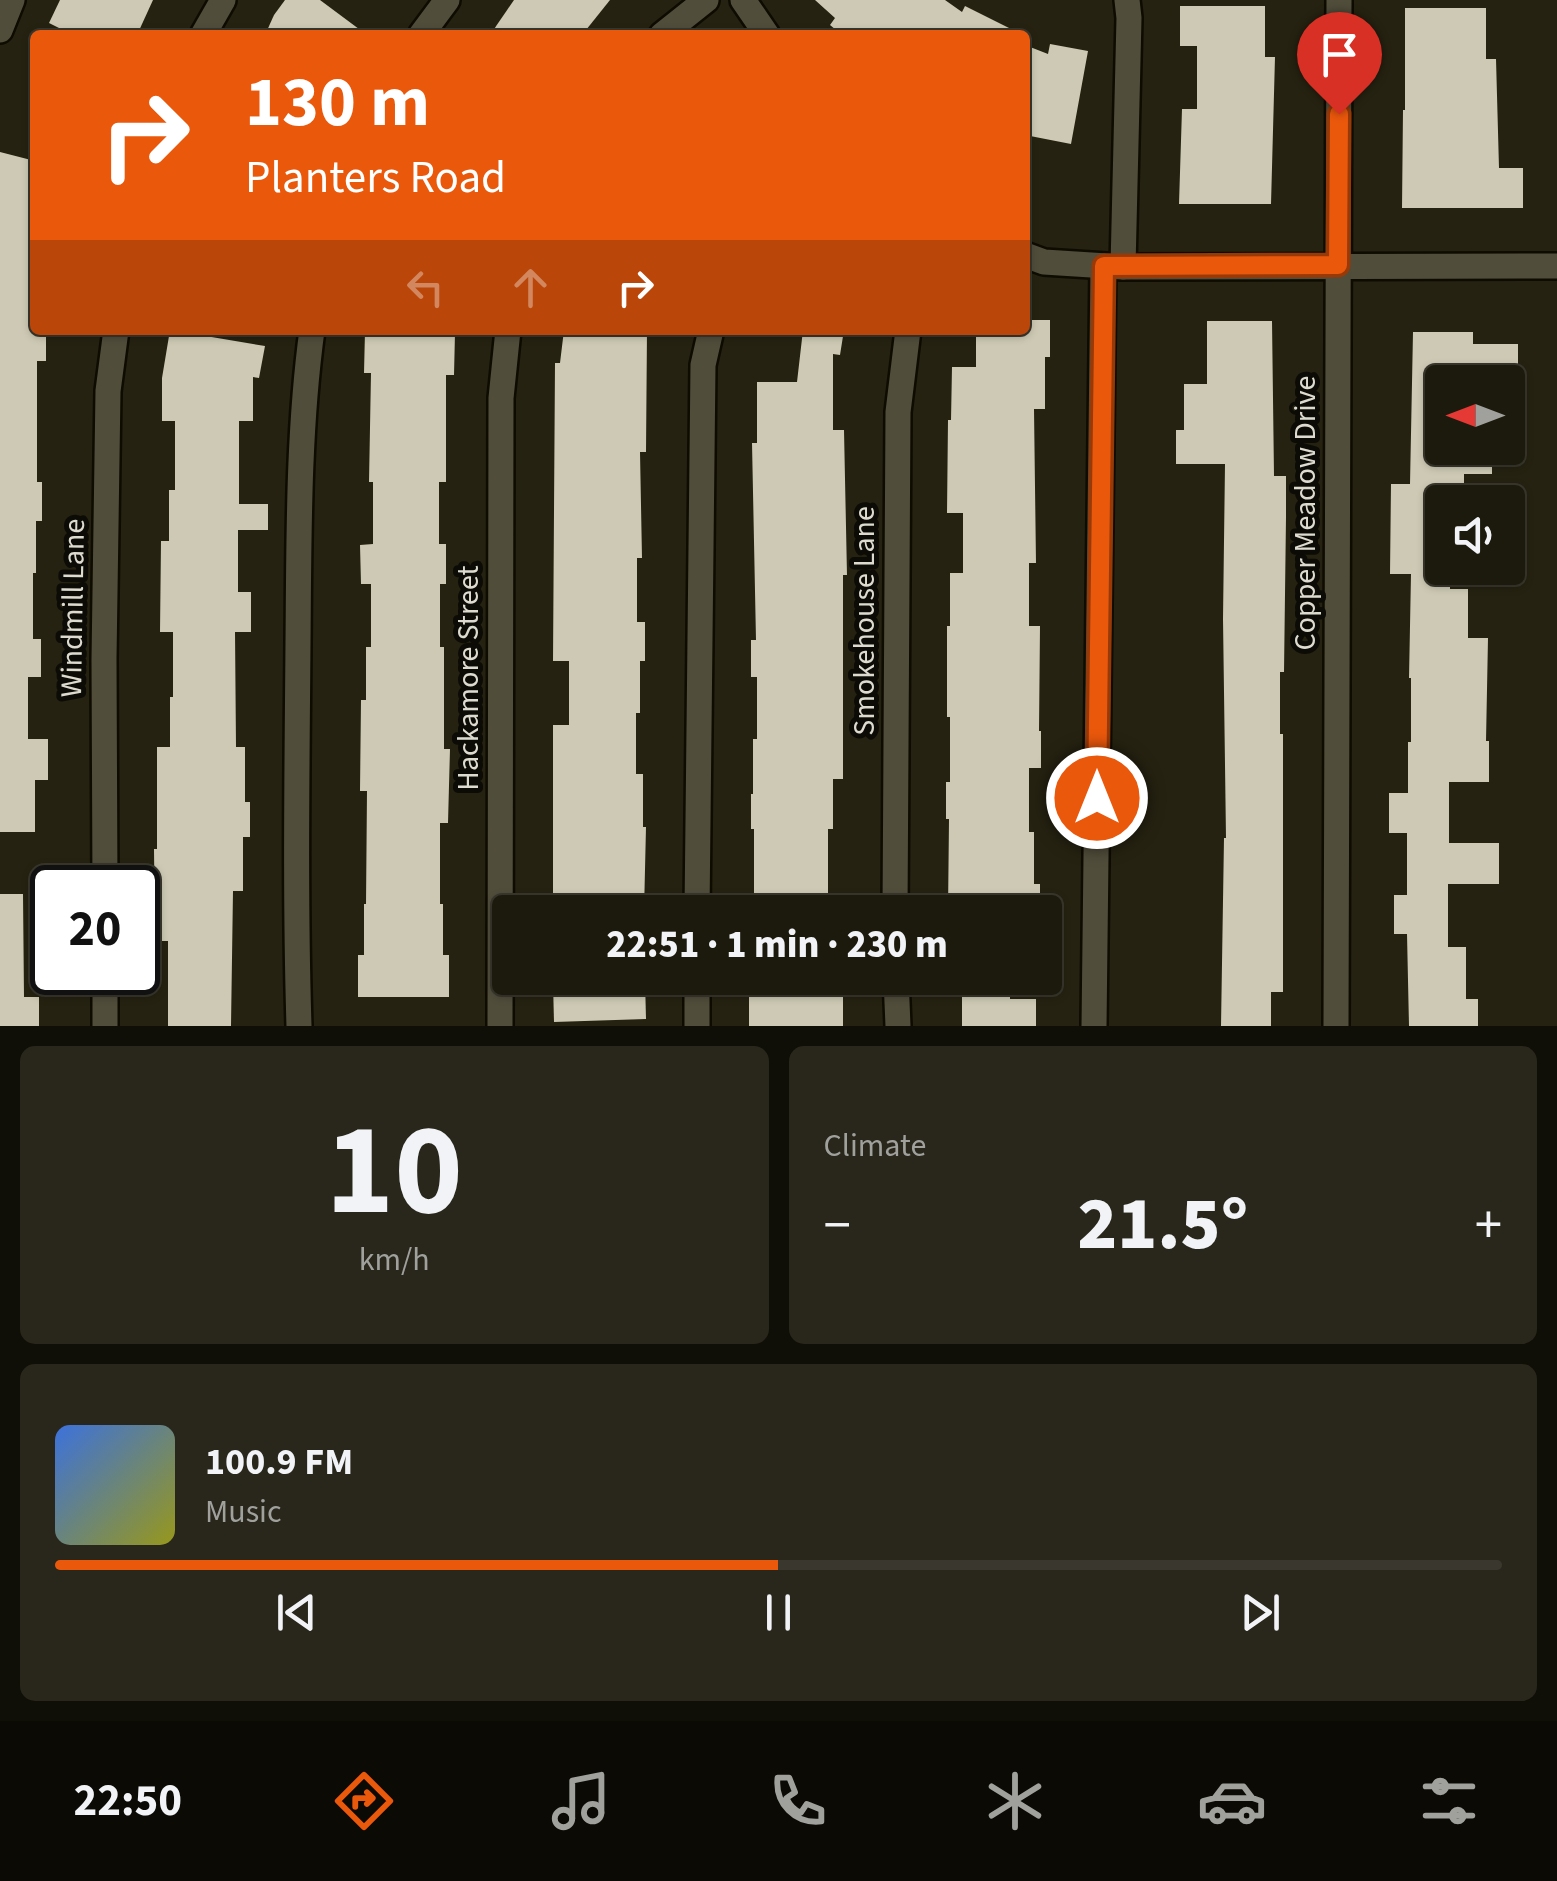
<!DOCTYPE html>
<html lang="en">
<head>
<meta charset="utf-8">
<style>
	body { margin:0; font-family:"Source Sans 3",sans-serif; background:#29271b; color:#f1f3f6; height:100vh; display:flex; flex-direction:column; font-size:38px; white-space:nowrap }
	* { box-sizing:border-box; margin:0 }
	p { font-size:32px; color:#a0a19d }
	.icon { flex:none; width:55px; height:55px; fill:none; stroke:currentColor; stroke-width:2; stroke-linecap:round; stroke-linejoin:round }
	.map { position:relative; height:1026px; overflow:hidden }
	.panel { display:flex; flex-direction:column; gap:20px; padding:20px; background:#0f0e07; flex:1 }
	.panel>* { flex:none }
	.top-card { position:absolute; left:30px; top:30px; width:1000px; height:305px; border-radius:10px; box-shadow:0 2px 8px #0004,0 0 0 2px #3a382e; background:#ea580c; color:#fff; overflow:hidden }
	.needle { width:65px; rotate:270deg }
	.tools { position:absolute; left:1425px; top:365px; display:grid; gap:20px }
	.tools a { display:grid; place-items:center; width:100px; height:100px; border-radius:10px; background:#1c1a0d; box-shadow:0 2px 8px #0004,0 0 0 2px #3a382e; font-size:50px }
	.speed { position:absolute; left:30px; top:865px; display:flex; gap:20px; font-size:50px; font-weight:700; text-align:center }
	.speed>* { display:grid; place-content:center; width:130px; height:130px; border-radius:50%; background:#1c1a0d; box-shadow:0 2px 8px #0004,0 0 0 2px #3a382e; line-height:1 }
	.speed .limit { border:5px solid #111; border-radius:15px; background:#fff; color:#111 }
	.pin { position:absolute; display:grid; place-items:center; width:85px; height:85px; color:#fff; margin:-102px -42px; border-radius:50% 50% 50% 0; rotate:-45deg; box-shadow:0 0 10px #0007 }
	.pin .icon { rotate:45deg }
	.me { position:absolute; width:110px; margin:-55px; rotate:0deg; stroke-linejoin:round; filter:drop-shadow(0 0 8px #0008) }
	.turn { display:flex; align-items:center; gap:35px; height:210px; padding:0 50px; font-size:45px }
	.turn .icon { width:130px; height:130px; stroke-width:2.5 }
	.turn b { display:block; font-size:70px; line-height:85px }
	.lanes { display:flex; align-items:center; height:95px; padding:0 50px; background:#0003; justify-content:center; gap:50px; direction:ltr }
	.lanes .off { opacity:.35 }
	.big { font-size:75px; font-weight:800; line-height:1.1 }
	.panel .tile { flex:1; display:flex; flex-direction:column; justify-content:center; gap:15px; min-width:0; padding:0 35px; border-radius:15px; background:#29271b }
	.panel .dial { align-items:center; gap:0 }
	.dial b { font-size:130px; line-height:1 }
	.song { display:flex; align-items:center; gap:30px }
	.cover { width:120px; height:120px; border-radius:15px; background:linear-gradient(135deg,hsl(220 70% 55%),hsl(60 70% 35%)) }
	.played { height:10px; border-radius:5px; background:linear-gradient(90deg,#ea580c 50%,#3a382e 50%) }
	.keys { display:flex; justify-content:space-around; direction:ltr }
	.heat { display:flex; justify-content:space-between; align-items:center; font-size:55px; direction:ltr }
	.panel .tiles { flex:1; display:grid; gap:20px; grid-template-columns:1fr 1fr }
	.tile:last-child { grid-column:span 2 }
	.trip { position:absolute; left:492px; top:895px; width:570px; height:100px; border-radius:10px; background:#1c1a0d; box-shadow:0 2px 8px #0004,0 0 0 2px #3a382e; font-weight:800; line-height:100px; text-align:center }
	.menu { display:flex; height:160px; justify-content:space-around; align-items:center; background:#0b0a05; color:#a0a19d }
	.menu .icon { width:70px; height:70px }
	.menu .on { color:#ea580c }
	.menu b { font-size:45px; color:#f1f3f6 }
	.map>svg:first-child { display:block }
</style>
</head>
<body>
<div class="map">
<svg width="1557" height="1026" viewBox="0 0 1557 1026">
	<rect width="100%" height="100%" fill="#252211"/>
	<g fill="#cdc9b4">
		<path d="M60 0H153L137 35H73L49 23Z"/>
		<path d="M285 0H320L367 35H265L274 15Z"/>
		<path d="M514 0H610L582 35H490Z"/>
		<path d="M815 0H945L962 12 965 6 1023 35H842L830 25 835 18Z"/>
		<path d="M1180 6H1265V57H1275L1271 204H1179L1182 109H1197V46H1180Z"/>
		<path d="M1405 8H1486V59H1496L1499 168H1523V208H1402L1403 110H1405Z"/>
		<path d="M1050 44 1088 51 1071 144 1025 135V45L1048 54Z"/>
		<path d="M0 152 35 161V330H46V361H37V482H42V521H36V573H33V639H41V677H28V739H48V780H35V832H0Z"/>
		<path d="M1025 320H1050V357H1045V409H1034L1036 563H1029V626H1040L1039 731H1041V768H1029V832H1034V884H1040V912H948L949 819H946V782H950V717H947V626H950V573H963V513H947L948 420H951L952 367H976V330H1025Z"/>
		<path d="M1207 321H1272L1274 476H1286V517L1284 672H1280V734H1283V992H1271V1026H1221L1224 838H1226L1223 619 1225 464H1176V430H1184V384H1207Z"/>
		<path d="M170 330 265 346 259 378 253 377V421H239V504H268V530H238V592H251V632H235L236 747H245V802H250V837H243V891H233L231 1026H168V941H155L154 849H157V747H170V697H173V632H160L161 541H169V490H175V421H162V378Z"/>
		<path d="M564 330H647L646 452H640L642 558H637V622H645V661H640V713H636V774H643V827H646L644 912H553V725H569V661H553L555 363H560Z"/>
		<path d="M803 330H844L840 355 833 354V430H844L847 575H843V779H833V829H828V912H754V829H751V794H753V739H757V677H751V640H756L752 443H757V382H797Z"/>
		<path d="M365 331 455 333 454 375H446V482H439V544H446V584H440V647H444V749H450L448 823H440V904H443V955H449V997H358V955H364V904H366L367 791H360L361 700H366V647H371V584H361L360 545 373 544V482H369L371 373H364Z"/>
		<path d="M1413 332H1473V344H1518V370H1467V382H1442V448H1492V474H1464V502H1442V568H1450V589H1468V638H1488L1486 741H1489V782H1449V843H1499V884H1448V947H1466V999H1478V1026H1409L1407 934H1394V895H1407V833H1389V793H1408V742H1411V678H1409L1411 574H1390L1391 484H1410Z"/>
		<path d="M0 894H23L24 997H39V1026H0Z"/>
		<path d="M756 978H843V1026H749V997H756Z"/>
		<path d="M645 980 646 1019 554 1022 553 983Z"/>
		<path d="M962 983H1010V999H1036V1026H962Z"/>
	</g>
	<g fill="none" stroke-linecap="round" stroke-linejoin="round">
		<defs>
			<g id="minor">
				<path d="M743 0 767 35"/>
				<path d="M0 30 12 0"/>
				<path d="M203 35 223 0"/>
				<path d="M421 35 447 0"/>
				<path d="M662 35 706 0"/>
				<path d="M1025 255 1044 262 1123 267 1557 266"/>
				<path d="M1123 267 1129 18 1127 0"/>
				<path d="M105 888 104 659 108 391 116 330"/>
				<path d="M697 912 703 365 711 330"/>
				<path d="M895 912 898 412 908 330"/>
				<path d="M105 972V1026"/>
				<path d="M896 978 898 1026"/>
				<path d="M299 1026C295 898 297 771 298 643 299 539 298 433 312 330"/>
				<path d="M500 1026 501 398 508 330"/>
				<path d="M697 1026V978"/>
				<path d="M1094 1026 1103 266"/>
				<path d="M1336 1026 1339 0"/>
			</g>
		</defs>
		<use href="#minor" stroke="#0e0b00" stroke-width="30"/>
		<use href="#minor" stroke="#514d3b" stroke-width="25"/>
	</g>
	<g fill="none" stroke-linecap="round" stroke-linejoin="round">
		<defs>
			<path id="route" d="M1097 798 1104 266 1338 265 1339 114"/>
		</defs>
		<use href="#route" stroke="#983908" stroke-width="25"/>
		<use href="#route" stroke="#ea580c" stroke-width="18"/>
	</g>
	<g text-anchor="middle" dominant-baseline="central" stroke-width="10" stroke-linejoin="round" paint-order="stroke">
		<g font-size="30" fill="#dddbd0" stroke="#0c0b05">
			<text transform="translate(1305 513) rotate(-90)">Copper Meadow Drive</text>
			<text transform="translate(73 608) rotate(-89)">Windmill Lane</text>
			<text transform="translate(864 621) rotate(-90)">Smokehouse Lane</text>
			<text transform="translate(468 678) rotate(-90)">Hackamore Street</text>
		</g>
	</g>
</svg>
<div class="tools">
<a><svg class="needle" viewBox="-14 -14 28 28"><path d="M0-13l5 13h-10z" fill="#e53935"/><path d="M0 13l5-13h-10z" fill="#a0a19d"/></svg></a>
<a><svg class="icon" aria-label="sound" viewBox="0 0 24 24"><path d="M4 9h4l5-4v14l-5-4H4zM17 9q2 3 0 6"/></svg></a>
</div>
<div class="speed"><div class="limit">20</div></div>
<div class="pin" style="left:1339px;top:114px;background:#d93025"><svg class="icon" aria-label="arrive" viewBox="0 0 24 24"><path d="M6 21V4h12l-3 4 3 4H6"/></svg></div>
<svg class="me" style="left:1097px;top:798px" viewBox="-20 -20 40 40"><circle r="17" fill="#ea580c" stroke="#fff" stroke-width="3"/><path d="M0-11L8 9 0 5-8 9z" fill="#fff"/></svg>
<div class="trip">22:51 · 1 min · 230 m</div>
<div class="top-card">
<div class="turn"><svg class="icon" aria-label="right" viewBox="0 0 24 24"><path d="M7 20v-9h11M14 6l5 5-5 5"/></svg><div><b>130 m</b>Planters Road</div></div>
<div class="lanes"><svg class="icon off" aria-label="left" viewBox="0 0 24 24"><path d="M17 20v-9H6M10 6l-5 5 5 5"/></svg><svg class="icon off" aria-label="ahead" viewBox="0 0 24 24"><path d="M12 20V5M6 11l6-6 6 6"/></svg><svg class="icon" aria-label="right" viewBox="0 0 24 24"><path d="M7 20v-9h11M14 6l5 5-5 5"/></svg></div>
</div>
</div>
<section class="panel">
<div class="tiles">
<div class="tile dial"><b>10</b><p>km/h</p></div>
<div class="tile"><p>Climate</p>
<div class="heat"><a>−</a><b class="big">21.5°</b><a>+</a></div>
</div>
<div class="tile">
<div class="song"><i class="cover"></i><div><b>100.9 FM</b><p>Music</p></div></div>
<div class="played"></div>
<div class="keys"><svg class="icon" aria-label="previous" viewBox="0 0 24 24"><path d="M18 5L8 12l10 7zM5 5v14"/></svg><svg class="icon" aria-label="pause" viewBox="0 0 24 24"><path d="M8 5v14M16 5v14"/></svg><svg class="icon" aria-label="next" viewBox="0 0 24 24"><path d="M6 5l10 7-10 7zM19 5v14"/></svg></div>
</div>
</div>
</section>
<nav class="menu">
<b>22:50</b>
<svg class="icon on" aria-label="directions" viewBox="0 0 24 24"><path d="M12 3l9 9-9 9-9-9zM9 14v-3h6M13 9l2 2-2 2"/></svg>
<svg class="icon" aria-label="music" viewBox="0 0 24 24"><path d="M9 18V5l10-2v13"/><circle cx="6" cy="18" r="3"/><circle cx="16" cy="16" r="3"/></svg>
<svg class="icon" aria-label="phone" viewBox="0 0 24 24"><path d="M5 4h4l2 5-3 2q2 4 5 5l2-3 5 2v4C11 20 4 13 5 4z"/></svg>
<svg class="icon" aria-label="climate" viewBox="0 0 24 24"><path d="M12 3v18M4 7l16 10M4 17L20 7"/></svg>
<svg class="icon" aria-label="car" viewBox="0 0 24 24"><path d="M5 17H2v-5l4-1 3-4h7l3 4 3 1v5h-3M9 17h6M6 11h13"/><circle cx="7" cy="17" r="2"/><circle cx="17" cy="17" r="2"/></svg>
<svg class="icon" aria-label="filters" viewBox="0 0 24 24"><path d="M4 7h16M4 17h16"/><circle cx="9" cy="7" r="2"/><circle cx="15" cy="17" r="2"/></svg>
</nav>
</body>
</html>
